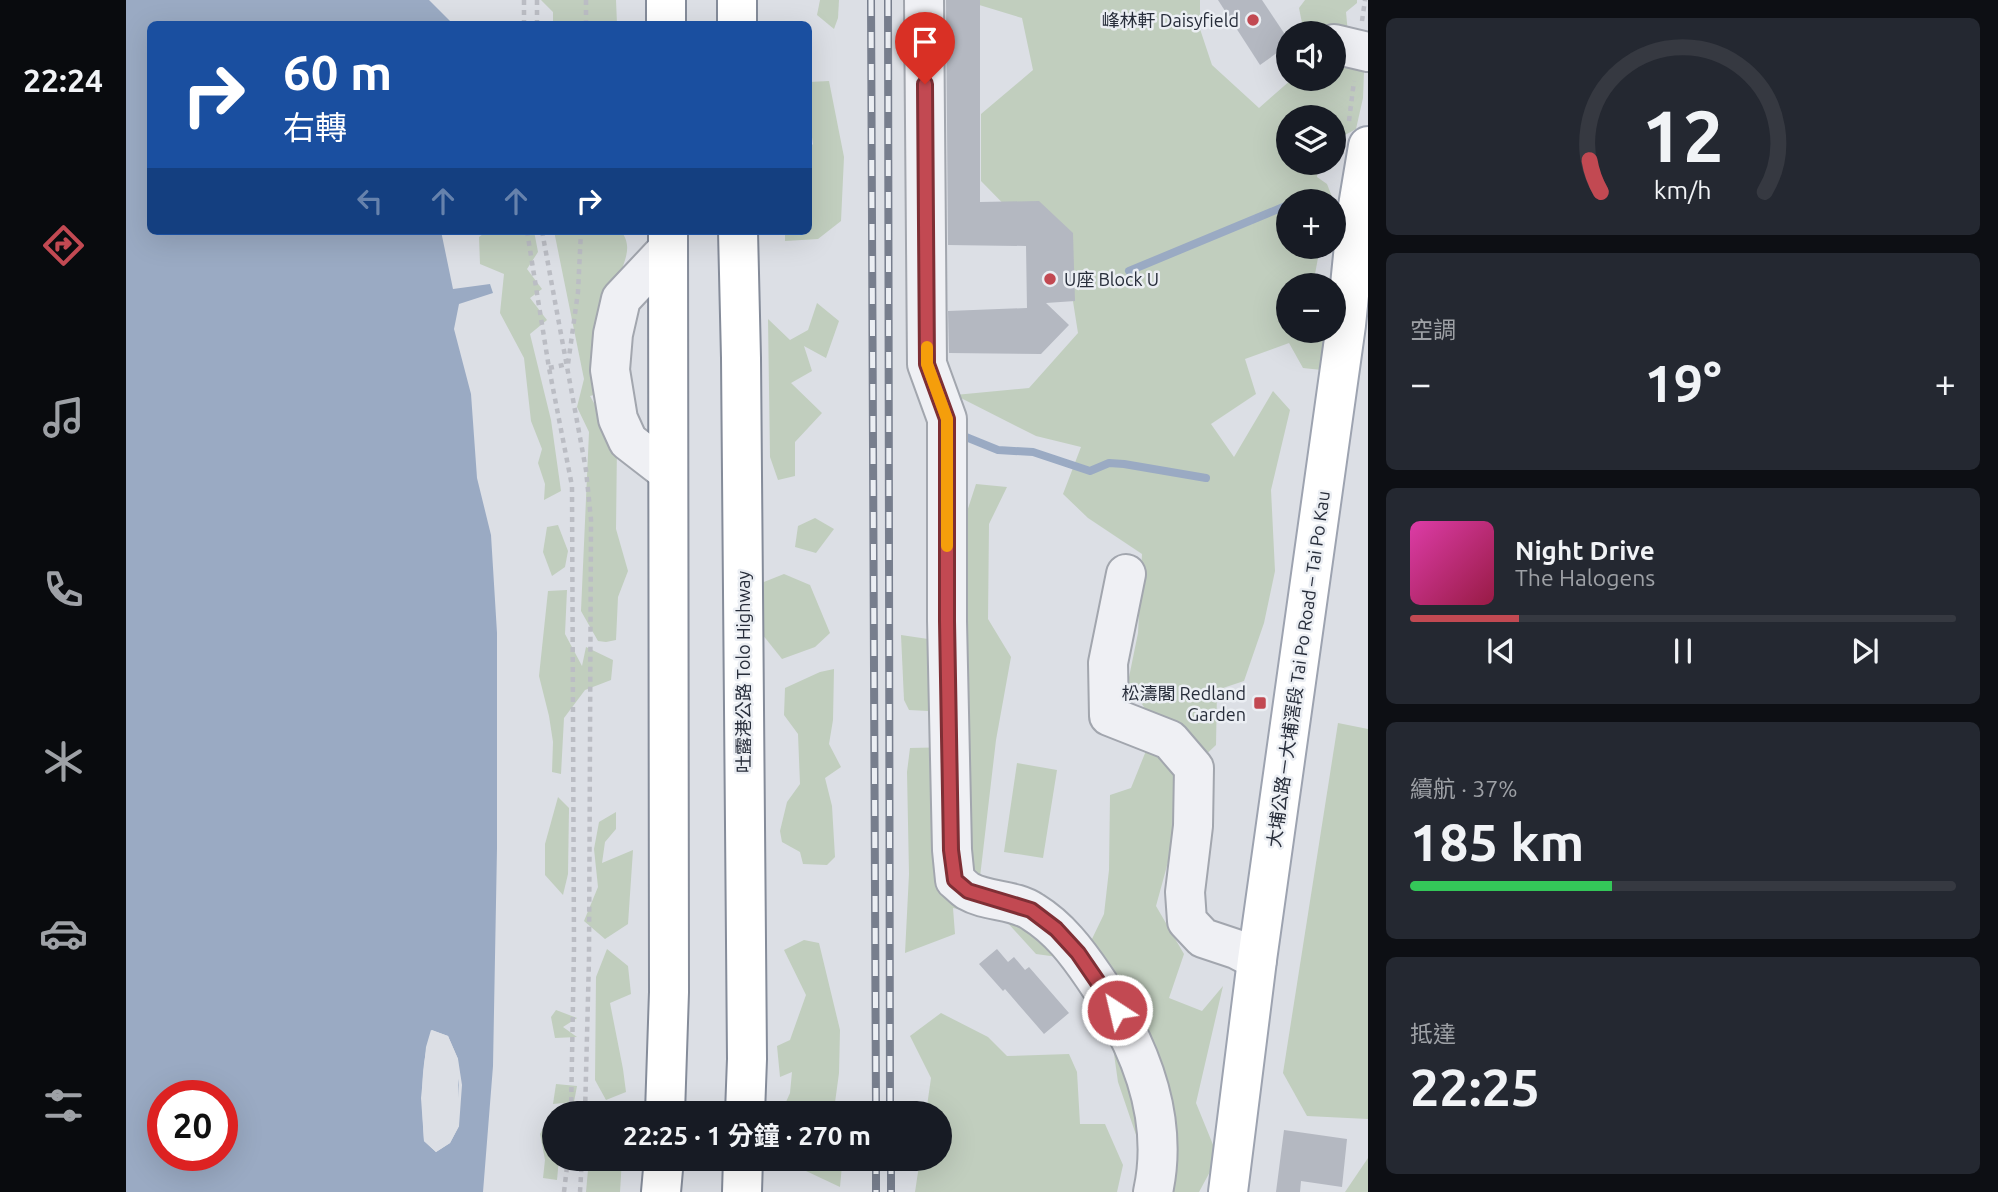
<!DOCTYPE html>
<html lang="zh-TW">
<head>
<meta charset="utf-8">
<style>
	body { margin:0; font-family:Ubuntu,"Noto Sans TC",sans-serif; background:#242831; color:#f1f3f6; height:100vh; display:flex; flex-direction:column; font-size:26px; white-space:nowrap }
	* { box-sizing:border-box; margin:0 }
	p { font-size:23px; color:#9ea1a6 }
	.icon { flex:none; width:38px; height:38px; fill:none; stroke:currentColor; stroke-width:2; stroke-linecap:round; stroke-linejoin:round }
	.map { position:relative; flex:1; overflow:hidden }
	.details { display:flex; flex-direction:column; gap:18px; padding:18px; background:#0d0f14; width:630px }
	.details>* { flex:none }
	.banner { position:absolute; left:21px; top:21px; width:665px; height:214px; border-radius:10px; box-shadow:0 7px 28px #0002; background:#1a4fa0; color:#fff; overflow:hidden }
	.buttons { position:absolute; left:1150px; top:21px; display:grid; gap:14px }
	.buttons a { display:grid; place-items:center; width:70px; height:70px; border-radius:50%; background:#171b24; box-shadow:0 7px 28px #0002; font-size:35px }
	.speed { position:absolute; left:21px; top:1080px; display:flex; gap:14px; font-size:35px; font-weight:700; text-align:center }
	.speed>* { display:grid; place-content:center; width:91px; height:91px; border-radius:50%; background:#171b24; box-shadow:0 7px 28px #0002; line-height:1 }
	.speed .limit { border:10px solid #d22; background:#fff; color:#111 }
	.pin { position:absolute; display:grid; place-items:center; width:60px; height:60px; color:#fff; margin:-72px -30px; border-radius:50% 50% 50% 0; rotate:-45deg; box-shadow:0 0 7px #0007 }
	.pin .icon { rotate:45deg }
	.me { position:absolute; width:77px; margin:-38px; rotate:325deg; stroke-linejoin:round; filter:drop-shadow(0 0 5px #0008) }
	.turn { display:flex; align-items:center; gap:24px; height:147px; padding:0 21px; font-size:32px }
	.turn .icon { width:91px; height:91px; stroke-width:2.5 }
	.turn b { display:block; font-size:49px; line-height:60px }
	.lanes { display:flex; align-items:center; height:66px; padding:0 21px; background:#0003; justify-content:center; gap:35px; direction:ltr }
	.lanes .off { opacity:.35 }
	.big { font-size:52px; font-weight:700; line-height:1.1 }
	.details .tile { flex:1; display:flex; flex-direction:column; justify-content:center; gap:10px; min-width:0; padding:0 24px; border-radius:10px; background:#242831 }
	.details .dial { align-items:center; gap:0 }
	.dial svg { height:182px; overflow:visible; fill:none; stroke:#363941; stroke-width:7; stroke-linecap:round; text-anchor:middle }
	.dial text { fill:#f1f3f6; stroke:none }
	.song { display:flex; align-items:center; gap:21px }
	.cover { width:84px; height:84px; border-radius:10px; background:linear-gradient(135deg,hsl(320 70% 55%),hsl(340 70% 35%)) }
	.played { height:7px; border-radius:4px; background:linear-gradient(90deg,#c24952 20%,#363941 20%) }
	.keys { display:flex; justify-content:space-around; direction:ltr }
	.heat { display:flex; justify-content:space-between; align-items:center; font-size:38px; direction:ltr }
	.charge { height:10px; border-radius:5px; background:linear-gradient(90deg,#34c759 37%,#363941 0) }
	.trip { position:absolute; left:416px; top:1101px; width:410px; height:70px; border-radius:35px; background:#171b24; box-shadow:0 7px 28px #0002; font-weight:700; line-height:70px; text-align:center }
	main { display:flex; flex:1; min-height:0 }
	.dock { display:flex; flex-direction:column; width:126px; justify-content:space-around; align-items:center; background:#090b0e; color:#9ea1a6 }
	.dock .icon { width:49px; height:49px }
	.dock .current { color:#c24952 }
	.dock b { font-size:32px; color:#f1f3f6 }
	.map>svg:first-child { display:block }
</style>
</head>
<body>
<main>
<nav class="dock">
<b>22:24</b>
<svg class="icon current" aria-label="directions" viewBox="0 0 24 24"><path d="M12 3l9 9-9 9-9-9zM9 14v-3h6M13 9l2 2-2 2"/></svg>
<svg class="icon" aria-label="music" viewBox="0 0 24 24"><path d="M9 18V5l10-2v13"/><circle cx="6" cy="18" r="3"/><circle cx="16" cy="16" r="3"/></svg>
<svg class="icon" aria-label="phone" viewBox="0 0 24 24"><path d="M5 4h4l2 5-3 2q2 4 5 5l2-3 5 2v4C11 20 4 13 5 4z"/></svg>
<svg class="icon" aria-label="climate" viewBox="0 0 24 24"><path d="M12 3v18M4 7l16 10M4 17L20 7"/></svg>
<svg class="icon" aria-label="car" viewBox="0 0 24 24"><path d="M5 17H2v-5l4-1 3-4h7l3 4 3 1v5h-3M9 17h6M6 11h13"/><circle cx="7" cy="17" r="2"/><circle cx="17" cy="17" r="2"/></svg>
<svg class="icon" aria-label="filters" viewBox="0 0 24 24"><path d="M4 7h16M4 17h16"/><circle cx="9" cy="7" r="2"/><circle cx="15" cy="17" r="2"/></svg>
</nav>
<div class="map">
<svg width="1242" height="1192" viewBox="0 0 1242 1192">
	<rect width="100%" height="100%" fill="#dcdfe5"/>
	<g fill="#c1cebe">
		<path d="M490 0 491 24H427V12L415 0Z"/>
		<path d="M694 0H713L712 18 708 29 691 15Z"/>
		<path d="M850 0H1074V29L1086 65 1133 108 1166 79H1208V60L1238 72 1237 98 1230 129 1208 141V117H1162V163H1192L1191 177 1201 184 1208 202 1162 201V247H1194L1187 285H1162V331H1194L1203 349 1205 371 1177 368 1163 343 1119 359 1130 394 1085 424 1108 457 1147 391 1164 410 1145 490 1149 571 1138 623 1118 681 1091 690 1090 745 1055 778 1051 829 1030 906 1058 954 1043 998 1076 1011 1097 986 1070 1103 1092 1157 1073 1192H1038L1023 1173 992 1082 975 963 910 954 879 920 827 908 829 934 779 953 783 874 781 772 784 748 828 747 837 524 850 484 881 487 863 524 862 619 885 657 870 740 854 877 965 941 978 914 983 870 984 795 1005 788 1030 726 1002 682 1012 633 1016 554 962 518 937 494 955 447 910 436 829 395 903 388 952 333 937 238 902 229 855 181V114L907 70 896 18 850 4Z"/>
		<path d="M1179 0H1231V3L1220 12 1222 34 1178 33 1173 8Z"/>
		<path d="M703 81 718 157 715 221 692 239 659 241V231H682L683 148 687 144 683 117V82Z"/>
		<path d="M361 231H408L412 252 401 269 416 289 404 298 421 320 404 334 425 420 435 491 418 500 419 484 412 463 416 449 405 421 398 358 374 313 378 274 354 264 353 237Z"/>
		<path d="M428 231H495C505 244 501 255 496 269L481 391 464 396 491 444 490 529 502 571 492 597 490 640 480 642 472 641 455 611 463 432 451 407 458 379Z"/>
		<path d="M691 303 713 321 700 358 678 346 686 371 665 383 696 413 669 442V476L652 480 644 457 642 319 664 340 682 330Z"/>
		<path d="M689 518 708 529 690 553 669 547 672 526Z"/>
		<path d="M432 525 442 551 439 567 426 576 417 552 421 527Z"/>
		<path d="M658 574 684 585 704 633 689 647 656 659 636 634 633 584Z"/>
		<path d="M441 590 439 634 456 666 460 647 487 660 485 680 459 690 438 718 435 774 426 772 427 742 423 716 413 676 422 591Z"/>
		<path d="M775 635 802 639 804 663 802 711 783 710 778 700Z"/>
		<path d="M708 669 707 720 703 744 715 767 699 778 706 806 709 857 701 865 677 864 674 852 656 842 654 831 661 802 674 784 672 734 658 715 659 688 694 672Z"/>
		<path d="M1212 723 1242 729V1119L1181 1116 1157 1073Z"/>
		<path d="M891 763 931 770 917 858 878 852Z"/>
		<path d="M432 797 443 808 442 874 437 895 419 875V844Z"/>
		<path d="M490 812V829L479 842 476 863 507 850 502 924 479 939 458 921 472 887 468 849 473 822Z"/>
		<path d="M678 940 693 943 714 1030 713 1073 708 1110 704 1113H655L664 1093 666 1072 654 1077 651 1046 664 1040 680 995 658 950Z"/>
		<path d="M481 949 502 966 505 994 484 1003 497 1069 500 1092 480 1100 469 1080 470 977Z"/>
		<path d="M430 1010 451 1018 437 1027 451 1037 429 1038 425 1017Z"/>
		<path d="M815 1013 862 1037 881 1056 943 1054 951 1072 954 1124H979L997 1165 991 1192H789L794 1159 814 1158V1113H800L805 1078 784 1036Z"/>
		<path d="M430 1084 451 1086 448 1102 427 1104Z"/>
		<path d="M426 1112 429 1116V1158L433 1159 431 1180 417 1178 419 1160 414 1134Z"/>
		<path d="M1242 1158V1192H1219Z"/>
		<path d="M463 1159H496L494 1192H460Z"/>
		<path d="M691 1159H706L716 1165 714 1187 680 1171 681 1160Z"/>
	</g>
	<path fill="#9aaac3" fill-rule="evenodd" d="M0 0H303L327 24H24V231H315L327 289 364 284 367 293 333 304 328 329 345 394 351 478 365 535 371 633V848L367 1066 357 1192H0ZM306 1030 322 1036 332 1059 333 1126 324 1143 310 1152 298 1141C296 1104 293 1065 306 1030ZM37 1096H96V1155H37Z"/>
	<path fill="#dcdfe5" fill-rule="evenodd" d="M305 1030 322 1036 332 1059 336 1085 333 1126 324 1143 310 1152 298 1141 295 1098 300 1047ZM307 1034 320 1039 329 1060 333 1085 330 1125 321 1140 310 1148 301 1139 299 1098 303 1047Z"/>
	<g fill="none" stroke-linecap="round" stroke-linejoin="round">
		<g stroke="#9aaac3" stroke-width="8">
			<path d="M1172 201 1185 196"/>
			<path d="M1003 271 1162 205"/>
			<path d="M835 435 872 450 907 452 964 471 983 463 998 464 1080 478"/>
		</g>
	</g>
	<g fill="#b4b8c1">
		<path d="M820 0H854V202L913 201 947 233 949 301 920 303 943 325 915 354 823 353 822 311 901 308 900 246 822 245Z"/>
		<path d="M1092 0H1136L1162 39V45L1134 65Z"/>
		<path d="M871 949 882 962 888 957 899 970 903 967 943 1013 918 1034 879 989 877 991 853 964Z"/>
		<path d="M1158 1130 1221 1139 1216 1187 1175 1181 1174 1192H1150Z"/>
	</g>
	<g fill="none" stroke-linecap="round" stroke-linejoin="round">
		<defs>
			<g id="minor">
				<path d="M798 0 801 364 821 419V621L826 850 829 880C833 883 837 888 842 891 861 902 888 899 907 912 933 928 951 952 968 977 1011 1039 1044 1115 1027 1192"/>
				<path d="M1208 44 1242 52"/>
				<path d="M542 249 495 299 487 334 484 370 492 419 502 441 542 472"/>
				<path d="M1000 574 982 663 983 716 1044 740 1068 768 1067 826 1059 892 1061 921 1077 938 1110 949 1131 960"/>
			</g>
			<path id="major" d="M1102 1192 1131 960 1220 325 1232 206 1242 146"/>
			<g id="highway">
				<path d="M540 0V24"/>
				<path d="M611 0V24"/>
				<path d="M612 231 615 358 621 1059 619 1113"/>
				<path d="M539 1113 543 992 542 231"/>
				<path d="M535 1192 538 1158"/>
				<path d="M616 1192 617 1158"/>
			</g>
		</defs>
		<use href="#minor" stroke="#a2a6ae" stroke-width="42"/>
		<use href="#major" stroke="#9da3b0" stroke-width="42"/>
		<use href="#highway" stroke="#858c9a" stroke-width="42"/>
		<g stroke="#bbbdc4" stroke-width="4.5" stroke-dasharray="5 5" stroke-linecap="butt">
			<path d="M398 0V24"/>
			<path d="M411 0V24"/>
			<path d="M460 0V24"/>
			<path d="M1236 21 1239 0"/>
			<path d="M1223 121 1228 81"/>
			<path d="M401 231 423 368 446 486 448 948 445 1113"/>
			<path d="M416 231 460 470 465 520 463 959 459 1113"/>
			<path d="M423 368 442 364 452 292 455 231"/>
			<path d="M438 1192 442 1158"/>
			<path d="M454 1192 456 1158"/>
		</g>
		<use href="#minor" stroke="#eff0f4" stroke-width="38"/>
		<use href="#major" stroke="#fff" stroke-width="38"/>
		<use href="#highway" stroke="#fff" stroke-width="38"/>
		<defs>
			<g id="rail">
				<path d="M745 0 750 1113"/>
				<path d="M762 0 764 1113"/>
				<path d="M750 1158V1192"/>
				<path d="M765 1158V1192"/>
			</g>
		</defs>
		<use href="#rail" stroke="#777e8d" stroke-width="8"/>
		<use href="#rail" stroke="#ebeef3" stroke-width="5" stroke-dasharray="16" stroke-linecap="butt"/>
	</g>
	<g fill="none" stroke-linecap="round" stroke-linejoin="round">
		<defs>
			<path id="route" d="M799 84 801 364 821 419V621L825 850 829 880 842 891 905 910 930 929 952 953 991 1010"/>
		</defs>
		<use href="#route" stroke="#7e2f35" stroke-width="18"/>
		<use href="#route" stroke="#c24952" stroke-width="12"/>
		<path stroke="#f59e0b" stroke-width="12" d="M801 347V364L821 419V546"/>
	</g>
	<g fill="#c24952" stroke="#ebeef3" stroke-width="2.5">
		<circle cx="1127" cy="20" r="7"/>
		<circle cx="924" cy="279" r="7"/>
		<rect x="1127" y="696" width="14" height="14" rx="3.5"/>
	</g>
	<g text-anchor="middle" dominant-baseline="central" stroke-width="5" stroke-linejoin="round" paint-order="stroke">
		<g font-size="18" fill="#272d3a" stroke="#ebeef3" text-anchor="end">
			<text x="1113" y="20">峰林軒 Daisyfield</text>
			<text x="938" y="279" text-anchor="start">U座 Block U</text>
			<text x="1120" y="693">松濤閣 Redland<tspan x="1120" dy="21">Garden</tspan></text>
		</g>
		<g font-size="18" fill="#272d3a" stroke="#ebeef3">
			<text transform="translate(1172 669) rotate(-82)">大埔公路－大埔滘段 Tai Po Road – Tai Po Kau</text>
			<text transform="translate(617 672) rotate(-90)">吐露港公路 Tolo Highway</text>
		</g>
	</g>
</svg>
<div class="buttons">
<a><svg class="icon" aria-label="sound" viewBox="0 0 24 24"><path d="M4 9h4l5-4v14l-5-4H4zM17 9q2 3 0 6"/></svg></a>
<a><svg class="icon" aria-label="layers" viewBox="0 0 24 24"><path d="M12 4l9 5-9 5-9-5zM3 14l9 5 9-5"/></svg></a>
<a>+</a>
<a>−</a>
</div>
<div class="speed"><div class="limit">20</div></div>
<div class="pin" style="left:799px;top:84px;background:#d93025"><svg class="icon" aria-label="arrive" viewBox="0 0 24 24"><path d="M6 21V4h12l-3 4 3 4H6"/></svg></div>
<svg class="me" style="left:991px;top:1010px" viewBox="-20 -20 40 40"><circle r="17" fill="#c24952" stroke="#fff" stroke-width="3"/><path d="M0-11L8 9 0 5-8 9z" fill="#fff"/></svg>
<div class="trip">22:25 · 1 分鐘 · 270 m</div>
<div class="banner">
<div class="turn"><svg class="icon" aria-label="right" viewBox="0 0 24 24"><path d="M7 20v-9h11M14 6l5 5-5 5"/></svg><div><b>60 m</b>右轉</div></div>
<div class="lanes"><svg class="icon off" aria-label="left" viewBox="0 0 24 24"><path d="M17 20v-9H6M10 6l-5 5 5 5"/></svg><svg class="icon off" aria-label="ahead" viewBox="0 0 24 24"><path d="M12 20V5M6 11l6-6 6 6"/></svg><svg class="icon off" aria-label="ahead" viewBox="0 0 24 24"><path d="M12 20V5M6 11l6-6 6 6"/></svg><svg class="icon" aria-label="right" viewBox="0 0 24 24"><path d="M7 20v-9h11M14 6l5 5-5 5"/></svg></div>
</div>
</div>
<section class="details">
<div class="tile dial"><svg viewBox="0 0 100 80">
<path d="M14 69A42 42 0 1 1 86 69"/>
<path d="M14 69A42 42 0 0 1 9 55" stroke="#c24952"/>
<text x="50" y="56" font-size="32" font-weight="700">12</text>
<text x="50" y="72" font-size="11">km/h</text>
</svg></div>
<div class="tile"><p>空調</p>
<div class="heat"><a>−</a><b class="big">19°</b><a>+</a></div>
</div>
<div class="tile">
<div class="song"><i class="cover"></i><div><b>Night Drive</b><p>The Halogens</p></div></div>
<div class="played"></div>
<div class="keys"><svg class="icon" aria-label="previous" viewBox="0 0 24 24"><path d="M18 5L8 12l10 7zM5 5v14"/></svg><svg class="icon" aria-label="pause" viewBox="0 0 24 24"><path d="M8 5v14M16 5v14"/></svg><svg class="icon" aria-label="next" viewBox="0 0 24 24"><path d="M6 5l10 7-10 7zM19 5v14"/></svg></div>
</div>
<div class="tile"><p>續航 · 37%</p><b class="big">185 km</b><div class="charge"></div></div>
<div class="tile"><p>抵達</p><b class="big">22:25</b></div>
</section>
</main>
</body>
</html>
